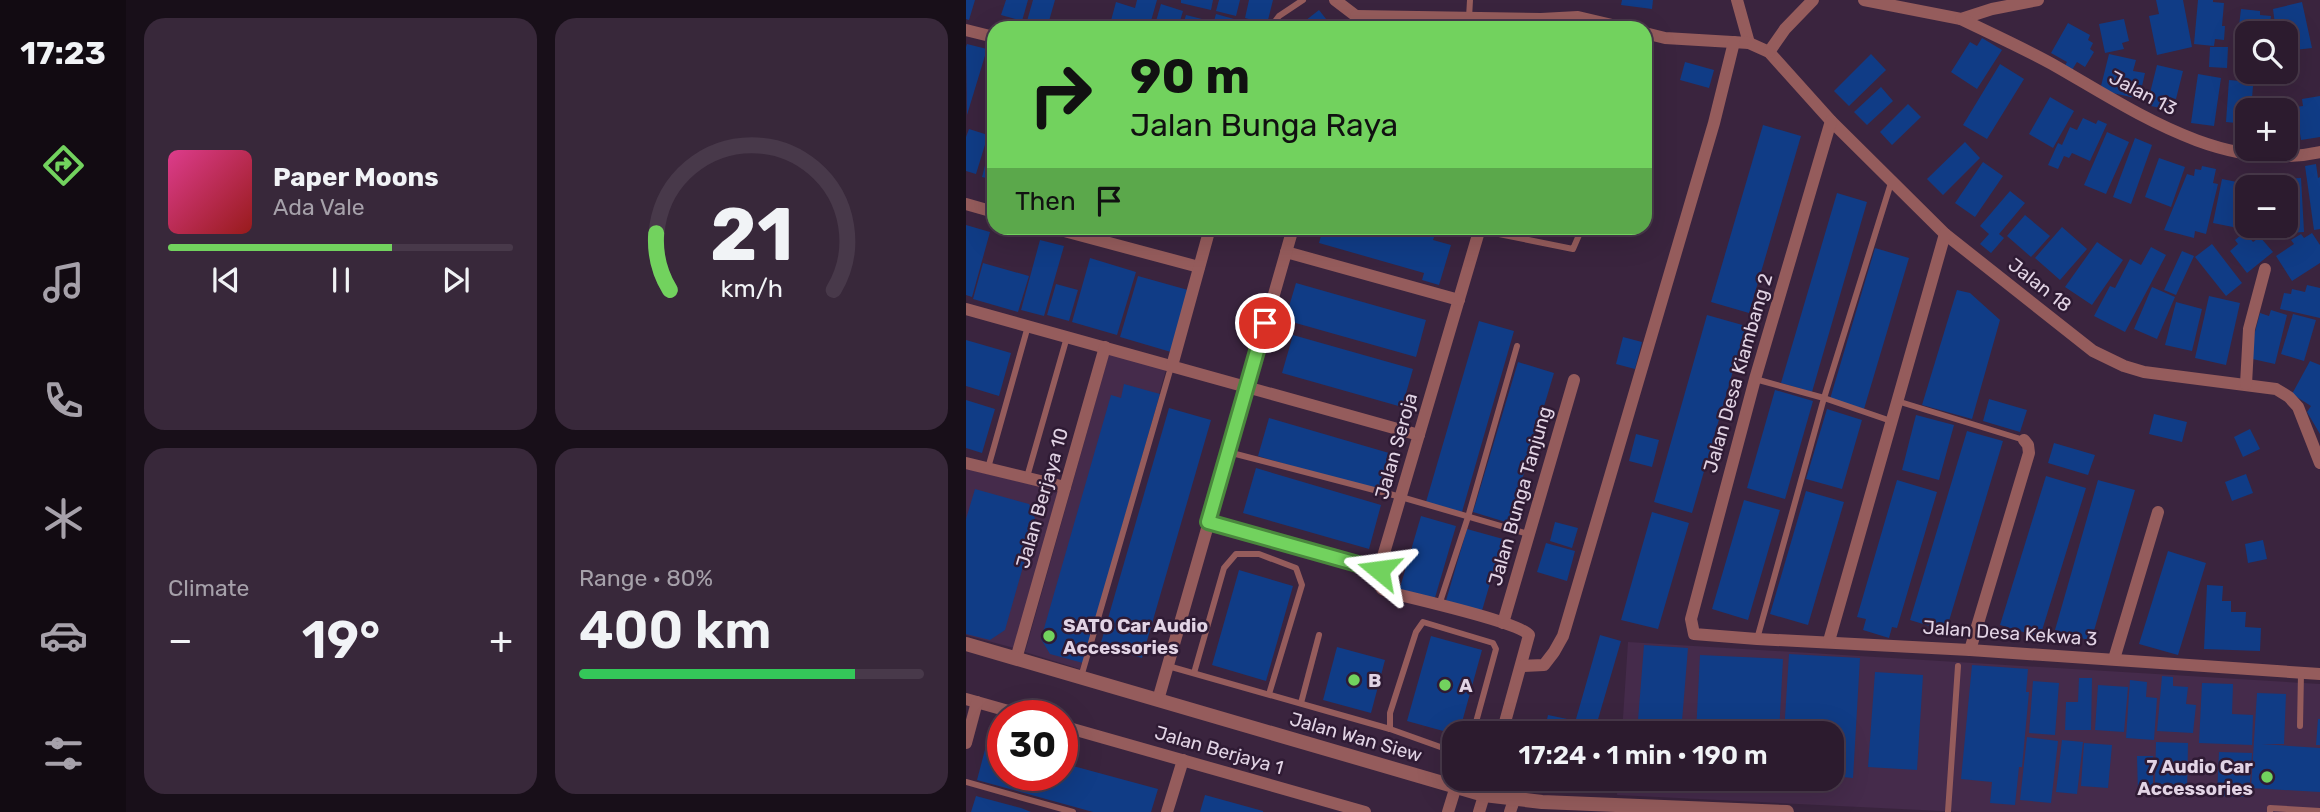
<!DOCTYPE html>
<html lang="en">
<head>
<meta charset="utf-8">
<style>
	body { margin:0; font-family:Rubik,sans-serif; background:#38283a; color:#f1f3f6; height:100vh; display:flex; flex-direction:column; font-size:26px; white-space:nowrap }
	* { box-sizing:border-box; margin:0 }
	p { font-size:23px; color:#a6a1aa }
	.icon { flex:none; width:38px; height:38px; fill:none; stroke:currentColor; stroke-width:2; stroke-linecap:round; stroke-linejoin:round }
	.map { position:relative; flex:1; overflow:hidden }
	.side { display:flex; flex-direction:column; gap:18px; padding:18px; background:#180f19; width:840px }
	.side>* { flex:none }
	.banner { position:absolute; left:21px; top:21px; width:665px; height:214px; border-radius:21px; box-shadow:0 7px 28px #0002,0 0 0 2px #48394a; background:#72d25e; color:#111; overflow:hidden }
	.tools { position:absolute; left:1269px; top:21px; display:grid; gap:14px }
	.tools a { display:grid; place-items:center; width:63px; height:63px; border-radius:14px; background:#2c1b2e; box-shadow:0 7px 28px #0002,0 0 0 2px #48394a; font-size:35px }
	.speed { position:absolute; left:21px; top:700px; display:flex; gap:14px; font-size:35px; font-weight:700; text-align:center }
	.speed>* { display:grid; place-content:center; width:91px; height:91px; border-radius:50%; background:#2c1b2e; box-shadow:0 7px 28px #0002,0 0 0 2px #48394a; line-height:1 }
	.speed .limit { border:10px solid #d22; background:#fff; color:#111 }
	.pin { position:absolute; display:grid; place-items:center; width:60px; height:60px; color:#fff; margin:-30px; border:4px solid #fff; border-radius:50%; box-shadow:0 2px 7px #0007 }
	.me { position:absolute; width:77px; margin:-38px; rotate:286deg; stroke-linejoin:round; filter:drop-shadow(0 0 5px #0008) }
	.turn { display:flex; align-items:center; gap:24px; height:147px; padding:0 28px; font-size:32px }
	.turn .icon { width:91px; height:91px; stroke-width:2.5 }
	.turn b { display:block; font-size:49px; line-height:60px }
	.then { display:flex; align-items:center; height:66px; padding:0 28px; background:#0003; gap:14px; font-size:26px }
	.big { font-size:52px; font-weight:600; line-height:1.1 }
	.side .widget { flex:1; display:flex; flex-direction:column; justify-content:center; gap:10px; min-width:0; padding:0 24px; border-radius:21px; background:#38283a }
	.side .dial { align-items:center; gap:0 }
	.dial svg { height:182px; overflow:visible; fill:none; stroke:#48394a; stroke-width:7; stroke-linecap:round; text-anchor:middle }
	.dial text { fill:#f1f3f6; stroke:none }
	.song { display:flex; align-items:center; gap:21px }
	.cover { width:84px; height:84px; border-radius:10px; background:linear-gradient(135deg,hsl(330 70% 55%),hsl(0 70% 35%)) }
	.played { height:7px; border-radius:4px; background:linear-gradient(90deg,#72d25e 65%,#48394a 65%) }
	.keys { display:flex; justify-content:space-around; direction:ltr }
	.heat { display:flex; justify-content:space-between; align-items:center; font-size:38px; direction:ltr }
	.charge { height:10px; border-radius:5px; background:linear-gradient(90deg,#34c759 80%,#48394a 0) }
	.side .tiles { flex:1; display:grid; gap:18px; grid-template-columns:repeat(2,1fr) }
	.trip { position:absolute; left:476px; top:721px; width:402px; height:70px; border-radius:21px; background:#2c1b2e; box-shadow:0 7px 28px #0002,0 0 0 2px #48394a; font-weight:600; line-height:70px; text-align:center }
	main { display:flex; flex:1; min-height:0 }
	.tabs { display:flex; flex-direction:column; width:126px; justify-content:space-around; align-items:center; background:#120b12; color:#a6a1aa }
	.tabs .icon { width:49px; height:49px }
	.tabs .selected { color:#72d25e }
	.tabs b { font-size:32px; color:#f1f3f6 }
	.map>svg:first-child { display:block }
</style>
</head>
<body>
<main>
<nav class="tabs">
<b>17:23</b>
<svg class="icon selected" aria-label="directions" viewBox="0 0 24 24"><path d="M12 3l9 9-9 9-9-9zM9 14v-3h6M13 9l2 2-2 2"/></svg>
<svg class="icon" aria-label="music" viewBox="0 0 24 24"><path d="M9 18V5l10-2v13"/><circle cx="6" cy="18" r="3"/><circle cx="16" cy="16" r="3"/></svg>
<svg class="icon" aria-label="phone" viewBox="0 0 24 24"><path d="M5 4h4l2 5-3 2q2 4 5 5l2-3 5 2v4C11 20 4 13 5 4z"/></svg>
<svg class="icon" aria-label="climate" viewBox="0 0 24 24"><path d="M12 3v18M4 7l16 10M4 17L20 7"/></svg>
<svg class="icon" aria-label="car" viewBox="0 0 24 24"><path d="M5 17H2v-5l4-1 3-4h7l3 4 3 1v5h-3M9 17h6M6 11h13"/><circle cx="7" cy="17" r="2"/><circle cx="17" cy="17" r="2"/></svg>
<svg class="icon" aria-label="filters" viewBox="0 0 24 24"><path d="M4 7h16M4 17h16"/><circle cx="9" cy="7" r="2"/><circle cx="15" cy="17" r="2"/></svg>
</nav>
<section class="side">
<div class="tiles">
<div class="widget">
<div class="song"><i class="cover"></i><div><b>Paper Moons</b><p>Ada Vale</p></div></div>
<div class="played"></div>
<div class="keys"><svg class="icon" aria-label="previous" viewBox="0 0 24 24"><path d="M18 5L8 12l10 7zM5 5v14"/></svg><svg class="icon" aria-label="pause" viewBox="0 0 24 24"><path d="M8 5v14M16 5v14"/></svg><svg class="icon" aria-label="next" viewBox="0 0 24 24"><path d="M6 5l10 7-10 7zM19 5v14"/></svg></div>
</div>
<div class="widget dial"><svg viewBox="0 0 100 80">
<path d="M14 69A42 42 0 1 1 86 69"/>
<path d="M14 69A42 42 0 0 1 8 44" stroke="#72d25e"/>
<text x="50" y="56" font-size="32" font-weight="700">21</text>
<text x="50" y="72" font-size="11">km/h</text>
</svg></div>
<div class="widget"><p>Climate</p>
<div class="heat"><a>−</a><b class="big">19°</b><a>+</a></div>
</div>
<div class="widget"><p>Range · 80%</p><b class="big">400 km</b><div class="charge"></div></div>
</div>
</section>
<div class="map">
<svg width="1354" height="812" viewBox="0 0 1354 812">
	<rect width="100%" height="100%" fill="#3a243e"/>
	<g fill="#452b4b">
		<path d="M143 354 200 370 114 669 59 652Z"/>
		<path d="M0 469 93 491 48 648 0 635Z"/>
		<path d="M662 642 1354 684V812H996L651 795 652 779H866V733H656Z"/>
	</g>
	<g fill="#103c86">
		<path d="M0 0H9L3 20 0 19Z"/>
		<path d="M40 0H62L56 21 35 15Z"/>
		<path d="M67 0H89L81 28H59Z"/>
		<path d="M171 0H191L183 28H143L150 2 169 8Z"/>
		<path d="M215 0H247L245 10 215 3Z"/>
		<path d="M253 0H274L270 16 250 11Z"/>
		<path d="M283 0H307L301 24 279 18Z"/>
		<path d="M656 0H687L686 9 655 5Z"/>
		<path d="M1190 0H1217L1226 47 1191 55 1183 16 1193 14Z"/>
		<path d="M1232 0H1247V2L1258 3 1256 26H1259L1258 40 1249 39 1248 46 1228 44Z"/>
		<path d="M1336 2 1346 48 1320 51V33H1310L1307 9Z"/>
		<path d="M195 4 217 11 212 28H188Z"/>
		<path d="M1275 9 1294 11V15L1305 16 1303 33H1281V70L1268 68Z"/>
		<path d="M353 10 367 28H330Z"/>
		<path d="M250 14 297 27V28H246Z"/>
		<path d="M220 15 240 20 238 28H216Z"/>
		<path d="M1158 19 1163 41 1156 43 1158 49 1139 53 1133 24Z"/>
		<path d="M1102 23 1124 35 1122 40 1127 43 1124 49 1128 52 1119 67 1111 62 1104 73 1097 69 1101 62 1085 53Z"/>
		<path d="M1016 38 1036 50 1011 89 985 72 1004 42 1011 46Z"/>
		<path d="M1 44 21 49 1 115 0 47Z"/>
		<path d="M1244 47H1262L1261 68 1243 67Z"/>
		<path d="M905 54 920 70 883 106 868 91Z"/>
		<path d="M1143 54 1170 60 1167 71 1179 73 1173 99 1134 90Z"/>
		<path d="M719 62 748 70 743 88 714 80Z"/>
		<path d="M1034 64 1058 79 1021 139 997 125Z"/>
		<path d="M1191 65 1217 71 1210 99 1205 98 1202 110 1181 105Z"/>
		<path d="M1232 74 1255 78 1248 126 1225 123Z"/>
		<path d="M1275 74H1288L1285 110H1281V124L1260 122 1263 80 1275 81Z"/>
		<path d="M915 87 927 101 901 125 888 112Z"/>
		<path d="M1354 96V137L1335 140 1330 107 1337 106 1336 99Z"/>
		<path d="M1084 97 1108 111 1087 148 1063 134Z"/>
		<path d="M1298 98 1322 99V110H1297Z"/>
		<path d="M942 104 955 117 926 145 914 132Z"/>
		<path d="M1117 118 1130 124 1132 120 1141 124 1124 161 1106 153 1103 158 1098 156 1092 169 1082 165 1092 143 1096 145 1104 127 1111 130Z"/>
		<path d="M1320 120H1329L1328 135H1320Z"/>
		<path d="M797 125 835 136 783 313 745 302Z"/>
		<path d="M3 129 22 135 10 174 0 171V137Z"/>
		<path d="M1141 132 1163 142 1140 194 1118 185Z"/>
		<path d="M27 135H28V180L16 177Z"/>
		<path d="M1169 138 1186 145 1165 204 1147 197Z"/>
		<path d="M999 142 1014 158 977 195 961 179Z"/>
		<path d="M1193 158 1219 167 1205 207 1179 197Z"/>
		<path d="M1017 162 1037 176 1009 217 989 203Z"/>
		<path d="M1350 164 1352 178 1354 177V229L1348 230 1339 166Z"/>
		<path d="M1236 166 1250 169 1247 183 1252 184 1240 234 1229 231 1228 238 1198 230 1221 174 1228 176 1229 169 1235 170Z"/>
		<path d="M1284 178 1312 181 1311 187H1283Z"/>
		<path d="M1335 178 1338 232 1320 233V187H1318L1317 179Z"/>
		<path d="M1256 179 1281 184 1272 228 1247 223Z"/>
		<path d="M1044 191 1059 203 1033 234 1038 238 1025 253 1014 244 1023 234 1014 226Z"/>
		<path d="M871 193 901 202 846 392 815 383Z"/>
		<path d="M1059 215 1084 236 1065 257 1041 236Z"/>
		<path d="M1279 218 1281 219V226H1307L1306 233 1278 230Z"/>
		<path d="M0 225 24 232 6 297 0 295Z"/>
		<path d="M1096 227 1121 249 1094 280 1069 258Z"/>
		<path d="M357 228 471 229 467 240 485 245 473 285 456 280 458 273 353 243Z"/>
		<path d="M1279 232 1287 242 1294 237 1307 252 1281 273 1264 251 1272 244 1269 240Z"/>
		<path d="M1346 233 1354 245V263L1326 281 1310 256 1328 244 1325 240 1335 234 1338 238Z"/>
		<path d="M74 240 98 246 78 316 55 310Z"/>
		<path d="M1131 242 1157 260 1126 305 1099 287Z"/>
		<path d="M1246 244 1276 283 1260 296 1229 257Z"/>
		<path d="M1185 247 1200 255 1159 332 1128 316 1144 286 1149 288 1164 259 1175 265Z"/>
		<path d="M909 248 943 258 898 409 864 399Z"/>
		<path d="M1216 251 1228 256 1210 295 1198 290Z"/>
		<path d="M124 258 170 272 151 335 106 322Z"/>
		<path d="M17 263 63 276 52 312 7 299Z"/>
		<path d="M172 276 222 290 205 352 154 337Z"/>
		<path d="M330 283 460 320 450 357 319 320Z"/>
		<path d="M90 284 112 290 103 321 81 315Z"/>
		<path d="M1341 285 1354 288V318L1314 309 1318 293 1325 294 1326 289 1339 292Z"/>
		<path d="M1186 287 1209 297 1191 339 1168 329Z"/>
		<path d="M991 290 1004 293 1034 320 1006 419 956 405Z"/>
		<path d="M1243 296 1274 303 1260 365 1229 358Z"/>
		<path d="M1210 302 1236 309 1226 351 1199 345Z"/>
		<path d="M1305 310 1321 315 1309 364 1282 358 1294 313 1303 316Z"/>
		<path d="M1327 314 1350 320 1338 361 1315 354Z"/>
		<path d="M741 315 780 326 726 513 688 502Z"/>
		<path d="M513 321 548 331 496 512 460 502Z"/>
		<path d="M327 335 447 369 436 407 316 373Z"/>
		<path d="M657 337 676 342 669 369 650 364Z"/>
		<path d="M0 340 45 353 33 396 0 386Z"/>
		<path d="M1344 361 1354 365V434L1341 412 1345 406 1326 394Z"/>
		<path d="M552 362 588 373 543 523 507 512Z"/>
		<path d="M158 384 194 394 117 663 84 654 75 639 145 395 155 398Z"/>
		<path d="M809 390 847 401 819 499 781 488Z"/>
		<path d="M1023 399 1061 410 1054 432 1017 421Z"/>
		<path d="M0 400 29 409 16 453 0 448Z"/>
		<path d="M203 408 245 420 176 658 134 646Z"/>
		<path d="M861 409 896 420 876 489 840 479Z"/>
		<path d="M1188 414 1221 422 1216 442 1183 434Z"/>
		<path d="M950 415 988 425 973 480 936 470Z"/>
		<path d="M303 418 423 453 412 492 292 456Z"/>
		<path d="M1284 429 1294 449 1277 457 1268 437Z"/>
		<path d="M1001 431 1037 441 980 631 944 620Z"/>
		<path d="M670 434 693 440 686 467 663 461Z"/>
		<path d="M1088 443 1129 455 1122 475 1082 463Z"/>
		<path d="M290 468 415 505 403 549 277 513Z"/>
		<path d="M1280 474 1287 493 1266 501 1259 482Z"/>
		<path d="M1080 476 1120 488 1074 637 1034 625Z"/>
		<path d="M931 480 971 492 931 628 926 627 923 638 897 630 900 619 891 617Z"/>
		<path d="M1132 480 1169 490 1125 641 1089 630Z"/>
		<path d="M9 489 63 504 70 521 39 630 24 640 0 634V519Z"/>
		<path d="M840 491 878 502 842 625 804 614Z"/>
		<path d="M778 500 814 510 782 620 746 609Z"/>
		<path d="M686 512 723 523 692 629 655 620Z"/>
		<path d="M455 516 490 526 468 601 433 591Z"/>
		<path d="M589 522 612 528 606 548 584 541Z"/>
		<path d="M501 529 537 539 515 614 479 604Z"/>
		<path d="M1297 540 1301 559 1282 563 1279 544Z"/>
		<path d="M580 543 609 551 601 581 571 572Z"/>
		<path d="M1202 551 1240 563 1212 655 1173 644Z"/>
		<path d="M273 570 327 586 300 681 246 665Z"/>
		<path d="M1241 585 1257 586 1256 601H1265V612H1280L1279 627 1295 628 1294 651 1238 649Z"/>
		<path d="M634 635 655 641 628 733H606Z"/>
		<path d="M465 636 516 650 493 733 488 734 441 721Z"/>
		<path d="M678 645 722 648 715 733H671Z"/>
		<path d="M371 647 419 660 405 713 357 700Z"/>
		<path d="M823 654 894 658 887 778 866 776V733H818Z"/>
		<path d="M734 655 817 659 813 733H730Z"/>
		<path d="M1006 665 1062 669 1060 692H1063L1056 767H1053L1049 805 1024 803 1026 782 995 779Z"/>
		<path d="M909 672 957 675 951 770 902 767Z"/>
		<path d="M1196 676 1207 677V686L1222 687 1220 704 1230 705 1227 733 1191 731Z"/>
		<path d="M1113 678H1126L1125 730H1099L1100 702H1112Z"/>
		<path d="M1164 680 1181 682 1180 697 1191 698 1188 740 1160 738Z"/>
		<path d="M1067 681 1093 683 1089 735 1063 733Z"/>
		<path d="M1236 683 1267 684 1266 714 1287 715 1286 745 1233 743Z"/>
		<path d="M1132 685 1162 687 1158 732 1129 730Z"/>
		<path d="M1291 693 1320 694 1318 744H1296L1354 748V792L1285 788Z"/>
		<path d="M582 715 606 720 603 733H578Z"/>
		<path d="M1352 719H1354V745H1350Z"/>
		<path d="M1061 737 1092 741 1085 803 1054 800Z"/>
		<path d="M1096 740 1117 742 1111 794 1090 792Z"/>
		<path d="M21 742 37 746V775H96V763L192 789 185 812H127L11 780Z"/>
		<path d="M1190 742 1222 743 1221 795 1200 794V784H1189Z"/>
		<path d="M1118 743 1146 745 1142 788 1115 786Z"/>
		<path d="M1253 752 1286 753 1283 797 1251 796Z"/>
		<path d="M1171 756H1187V792H1172Z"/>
		<path d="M668 779H712L711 786 667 783Z"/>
		<path d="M728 779H811L810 791 727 787Z"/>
		<path d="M239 795 297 811V812H234Z"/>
		<path d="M10 796 55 808 65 812H5Z"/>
	</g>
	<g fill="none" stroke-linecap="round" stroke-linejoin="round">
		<g stroke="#955c5c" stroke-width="6">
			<path d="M503 18 504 0"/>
			<path d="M304 28 313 16 337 0"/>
			<path d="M513 230 607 249 616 228"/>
			<path d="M789 379 858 398 925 421"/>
			<path d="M931 401 1058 440"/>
			<path d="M262 452 435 497 562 534"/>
			<path d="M22 468 62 326"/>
			<path d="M61 477 101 337"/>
			<path d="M473 605 502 517 551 346"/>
			<path d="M791 639 858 398 925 183"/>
			<path d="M202 666 424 729 480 749H488"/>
			<path d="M228 673 258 568 270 554H293L330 568 336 585 303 694"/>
			<path d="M115 677 205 367"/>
			<path d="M335 703 353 635"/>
			<path d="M1334 726 1335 673"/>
			<path d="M424 729V713L450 632 457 622 527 643 530 649 507 733"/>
			<path d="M0 782 107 812"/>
			<path d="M982 812 992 666"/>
			<path d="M1304 812V808L1354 811"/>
		</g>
		<g stroke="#955c5c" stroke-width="12">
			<path d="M369 0 390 16"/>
			<path d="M771 0 783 43"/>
			<path d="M898 0 995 19 1026 9 1072 0"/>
			<path d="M390 16 575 19 612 17 659 28"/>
			<path d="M995 19C1026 34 1057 48 1086 64 1167 110 1256 174 1354 152"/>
			<path d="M0 30 28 37"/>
			<path d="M679 33 699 38 783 43 803 52 865 121 979 234 1127 351 1158 366 1178 372 1310 389 1323 397 1332 407 1354 463"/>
			<path d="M803 52 819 29 847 0"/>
			<path d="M865 121 789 379 725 619 728 634 791 639 1004 650 1354 674"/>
			<path d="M0 204 28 212"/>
			<path d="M87 228 233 267"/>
			<path d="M514 228 413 570V584L416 589 422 592C446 598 553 622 563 635L536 733"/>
			<path d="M320 252 493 300"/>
			<path d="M0 309 453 435"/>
			<path d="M206 366 244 228"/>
			<path d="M1280 384 1283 329 1299 269"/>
			<path d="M0 463 99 487"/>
			<path d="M242 522 413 570"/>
			<path d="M537 623 608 380"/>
			<path d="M863 641 979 234"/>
			<path d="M1004 650 1063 453 1062 445 1058 440"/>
			<path d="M50 659 139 347"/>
			<path d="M1148 659 1192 512"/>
			<path d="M555 666 578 665 588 652 597 636 748 123 768 42"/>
			<path d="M0 699 60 716"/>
			<path d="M192 700 327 228"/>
			<path d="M96 726 399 812"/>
			<path d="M0 743 11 702"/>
			<path d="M201 812 217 760"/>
			<path d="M482 812 490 786"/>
			<path d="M513 812 523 779"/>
			<path d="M544 812 548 800"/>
		</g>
		<path stroke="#955c5c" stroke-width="14" d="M0 644 518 795 576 802 821 812"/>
	</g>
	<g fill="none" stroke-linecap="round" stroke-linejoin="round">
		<defs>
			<path id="route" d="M299 323 242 522 413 570"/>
		</defs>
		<use href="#route" stroke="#4a883d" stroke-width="18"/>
		<use href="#route" stroke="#72d25e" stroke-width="12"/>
	</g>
	<g fill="#72d25e" stroke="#2f1b34" stroke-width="2.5">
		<circle cx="83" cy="636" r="7"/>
		<circle cx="388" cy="680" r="7"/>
		<circle cx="479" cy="685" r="7"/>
		<circle cx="1301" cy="777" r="7"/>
	</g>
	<g text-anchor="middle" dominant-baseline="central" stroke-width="5" stroke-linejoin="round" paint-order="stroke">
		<g font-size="19" fill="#e2d4e5" stroke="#2f1b34">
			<text transform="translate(1177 93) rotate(28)">Jalan 13</text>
			<text transform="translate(1074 285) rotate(38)">Jalan 18</text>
			<text transform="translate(772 373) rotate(-74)">Jalan Desa Kiambang 2</text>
			<text transform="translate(430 446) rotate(-74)">Jalan Seroja</text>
			<text transform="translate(554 496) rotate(-74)">Jalan Bunga Tanjung</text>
			<text transform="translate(76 498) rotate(-74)">Jalan Berjaya 10</text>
			<text transform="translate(1044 633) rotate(4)">Jalan Desa Kekwa 3</text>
			<text transform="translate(390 737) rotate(16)">Jalan Wan Siew</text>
			<text transform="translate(253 750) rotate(16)">Jalan Berjaya 1</text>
		</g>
		<g font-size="19" font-weight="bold" fill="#e2d4e5" stroke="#2f1b34" text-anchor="start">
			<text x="97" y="625">SATO Car Audio<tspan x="97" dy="22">Accessories</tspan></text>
			<text x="402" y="680">B</text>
			<text x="493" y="685">A</text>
			<text x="1287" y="766" text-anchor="end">7 Audio Car<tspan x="1287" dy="22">Accessories</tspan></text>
		</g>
	</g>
</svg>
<div class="tools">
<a><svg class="icon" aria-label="search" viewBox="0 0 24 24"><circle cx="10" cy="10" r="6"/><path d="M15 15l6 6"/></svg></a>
<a>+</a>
<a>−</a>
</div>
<div class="speed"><div class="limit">30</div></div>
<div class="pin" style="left:299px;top:323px;background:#d93025"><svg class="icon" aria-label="arrive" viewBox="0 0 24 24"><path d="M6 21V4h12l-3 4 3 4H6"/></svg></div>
<svg class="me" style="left:413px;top:570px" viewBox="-20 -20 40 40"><path d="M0-17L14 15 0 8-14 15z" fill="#72d25e" stroke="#fff" stroke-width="4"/></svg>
<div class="trip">17:24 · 1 min · 190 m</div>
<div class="banner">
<div class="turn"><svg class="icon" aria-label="right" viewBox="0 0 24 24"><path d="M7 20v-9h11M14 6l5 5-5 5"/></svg><div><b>90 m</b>Jalan Bunga Raya</div></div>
<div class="then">Then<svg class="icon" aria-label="arrive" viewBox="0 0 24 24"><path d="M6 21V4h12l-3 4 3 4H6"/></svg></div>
</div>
</div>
</main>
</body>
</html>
